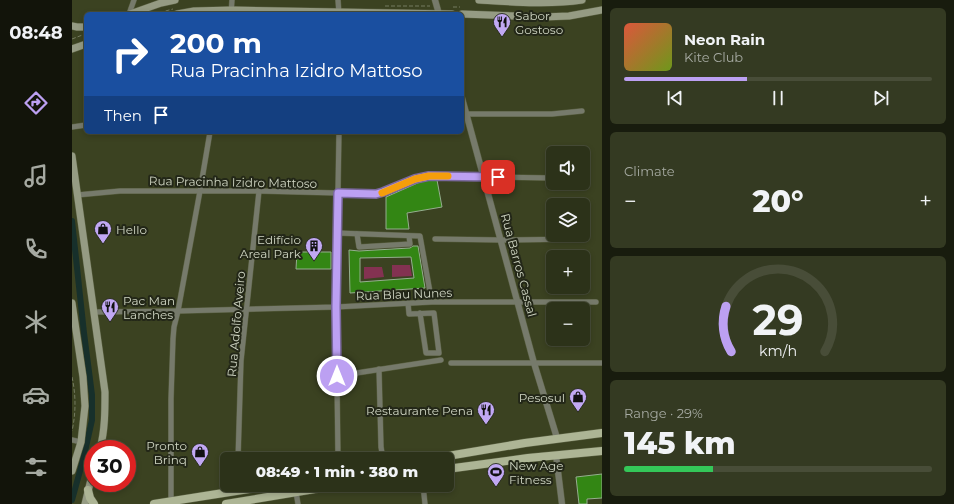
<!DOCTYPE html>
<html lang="en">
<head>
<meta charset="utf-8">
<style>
	body { margin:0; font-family:Montserrat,sans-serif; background:#343a22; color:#f1f3f6; height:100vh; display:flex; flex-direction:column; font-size:15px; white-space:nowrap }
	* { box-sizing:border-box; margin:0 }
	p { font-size:13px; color:#a6aaa2 }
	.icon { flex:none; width:22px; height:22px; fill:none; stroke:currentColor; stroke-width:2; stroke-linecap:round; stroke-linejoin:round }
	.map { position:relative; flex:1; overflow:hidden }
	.drawer { display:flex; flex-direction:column; gap:8px; padding:8px; background:#181c0e; width:352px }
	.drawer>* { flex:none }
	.banner { position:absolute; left:12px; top:12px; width:380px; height:122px; border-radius:6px; box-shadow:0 2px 6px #0003,0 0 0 1px #484d38; background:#1a4fa0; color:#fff; overflow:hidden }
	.tools { position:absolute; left:474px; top:146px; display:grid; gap:8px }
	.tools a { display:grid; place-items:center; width:44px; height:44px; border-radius:6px; background:#2c3219; box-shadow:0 2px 6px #0003,0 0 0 1px #484d38; font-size:20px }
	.speed { position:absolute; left:12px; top:440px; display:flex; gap:8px; font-size:20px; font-weight:700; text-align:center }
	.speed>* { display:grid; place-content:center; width:52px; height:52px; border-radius:50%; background:#2c3219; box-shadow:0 2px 6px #0003,0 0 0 1px #484d38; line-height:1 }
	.speed .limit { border:6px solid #d22; background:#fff; color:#111 }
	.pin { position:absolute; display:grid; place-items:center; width:34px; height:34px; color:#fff; margin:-17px; border-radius:8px; box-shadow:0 2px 6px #0006 }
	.me { position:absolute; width:44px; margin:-22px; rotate:0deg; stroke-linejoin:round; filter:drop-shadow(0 0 3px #0008) }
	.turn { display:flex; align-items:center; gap:14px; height:84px; padding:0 20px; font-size:18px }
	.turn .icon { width:52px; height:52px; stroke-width:2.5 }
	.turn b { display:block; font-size:28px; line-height:34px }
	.then { display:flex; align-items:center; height:38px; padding:0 20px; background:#0003; gap:8px; font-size:15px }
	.big { font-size:30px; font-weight:800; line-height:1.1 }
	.drawer .tile { flex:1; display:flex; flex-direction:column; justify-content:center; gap:6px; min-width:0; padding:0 14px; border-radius:6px; background:#343a22 }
	.drawer .dial { align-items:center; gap:0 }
	.dial svg { height:104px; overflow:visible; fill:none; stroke:#484d38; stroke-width:7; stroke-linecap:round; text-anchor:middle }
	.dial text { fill:#f1f3f6; stroke:none }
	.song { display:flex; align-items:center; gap:12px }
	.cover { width:48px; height:48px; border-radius:6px; background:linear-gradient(135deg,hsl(10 70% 55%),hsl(80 70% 35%)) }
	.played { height:4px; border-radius:2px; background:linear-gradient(90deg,#bca0f2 40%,#484d38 40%) }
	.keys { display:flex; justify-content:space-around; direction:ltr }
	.heat { display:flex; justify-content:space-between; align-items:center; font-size:22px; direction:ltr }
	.charge { height:6px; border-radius:3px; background:linear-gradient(90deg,#34c759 29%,#484d38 0) }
	.trip { position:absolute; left:148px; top:452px; width:234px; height:40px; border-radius:6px; background:#2c3219; box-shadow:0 2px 6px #0003,0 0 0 1px #484d38; font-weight:800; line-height:40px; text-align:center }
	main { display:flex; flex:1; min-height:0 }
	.menu { display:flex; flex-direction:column; width:72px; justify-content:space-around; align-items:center; background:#12140a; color:#a6aaa2 }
	.menu .icon { width:28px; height:28px }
	.menu .active { color:#bca0f2 }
	.menu b { font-size:18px; color:#f1f3f6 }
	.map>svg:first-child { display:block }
</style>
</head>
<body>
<main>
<nav class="menu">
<b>08:48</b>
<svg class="icon active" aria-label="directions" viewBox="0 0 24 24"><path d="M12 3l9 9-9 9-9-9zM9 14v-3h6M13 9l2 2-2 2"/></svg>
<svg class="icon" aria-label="music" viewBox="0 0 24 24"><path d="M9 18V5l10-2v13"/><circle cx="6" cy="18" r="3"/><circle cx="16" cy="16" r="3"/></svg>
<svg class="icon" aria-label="phone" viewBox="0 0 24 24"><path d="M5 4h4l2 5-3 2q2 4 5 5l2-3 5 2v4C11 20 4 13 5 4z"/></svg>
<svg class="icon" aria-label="climate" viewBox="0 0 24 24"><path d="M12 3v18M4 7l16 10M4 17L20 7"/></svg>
<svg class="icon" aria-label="car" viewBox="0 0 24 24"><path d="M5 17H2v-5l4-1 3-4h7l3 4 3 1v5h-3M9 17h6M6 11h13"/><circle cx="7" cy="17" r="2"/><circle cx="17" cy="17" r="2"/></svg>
<svg class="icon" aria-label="filters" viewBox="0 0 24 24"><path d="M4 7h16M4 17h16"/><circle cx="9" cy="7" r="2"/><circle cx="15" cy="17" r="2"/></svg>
</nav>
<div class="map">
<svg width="530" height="504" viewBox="0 0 530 504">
	<rect width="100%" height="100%" fill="#3b4221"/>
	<g fill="#833251">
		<path d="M320 265H338L340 276 320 277Z"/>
		<path d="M292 267H310L312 277 292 279Z"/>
	</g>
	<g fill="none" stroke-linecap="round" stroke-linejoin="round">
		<path stroke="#17302b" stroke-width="6" d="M0 221 12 333 20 395V420L11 460 0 500"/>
	</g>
	<g fill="#338614" stroke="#95ae8f" fill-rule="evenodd">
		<path d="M357 180H365L370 207 335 213 337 229H314V197L348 182Z"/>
		<path d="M341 246H346L353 288 278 293 277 250 287 251 338 248ZM339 257 342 278 288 282V258Z"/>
		<path d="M225 252H259V269H224Z"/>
		<path d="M530 474V498L515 499V504H507L504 477Z"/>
	</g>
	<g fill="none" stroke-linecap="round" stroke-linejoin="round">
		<defs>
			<g id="minor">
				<path d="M266 0 267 14"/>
				<path d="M57 14 62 0"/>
				<path d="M159 14 160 0"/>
				<path d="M390 114H480L510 111"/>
				<path d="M0 127 14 125"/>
				<path d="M5 195 48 191H187L304 194 311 192 343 179 357 176 481 178"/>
				<path d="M265 233 348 236 358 292"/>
				<path d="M285 234 287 247 338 244 337 236"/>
				<path d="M363 239 429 240 509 239"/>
				<path d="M336 303 337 314 362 313 367 353H354L348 313"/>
				<path d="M22 312 106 311 264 307 360 302H524"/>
				<path d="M379 363H530"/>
				<path d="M307 369 309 447 311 459"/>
				<path d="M265 376 369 360"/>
				<path d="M0 440 9 442"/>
				<path d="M166 459 169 361 187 191"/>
				<path d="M266 459 264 307 267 132"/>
				<path d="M351 485 353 504"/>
				<path d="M224 492 226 504"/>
				<path d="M99 501V399L101 339 102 327 106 311 128 191 138 132"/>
			</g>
			<g id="tertiary">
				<path d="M363 0 367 14"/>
				<path d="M390 98 462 363 485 438"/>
				<path d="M484 455 490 504"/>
			</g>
			<g id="secondary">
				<path d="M407 0C440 2 477 5 510 0"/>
				<path d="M58 14 89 3 103 0"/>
				<path d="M105 14 122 11 160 10 380 14"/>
				<path d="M390 14 471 17 497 16 530 10"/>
				<path d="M0 26 5 27H14"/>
				<path d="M0 49 14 44"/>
				<path d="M0 156 33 392C33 411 33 430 28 449"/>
				<path d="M0 303 11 377 13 406 9 442 0 471"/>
				<path d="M13 504 21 471"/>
			</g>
			<g id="primary">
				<path d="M358 459 453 443 530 433"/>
				<path d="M375 469 456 458 530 451"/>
				<path d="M260 485 263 488H268L273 485"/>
				<path d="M16 490 18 498 22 504"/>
				<path d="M82 504 202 485"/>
				<path d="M154 504 261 486"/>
			</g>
		</defs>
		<use href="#minor" stroke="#595f41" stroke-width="6"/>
		<use href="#tertiary" stroke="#595f41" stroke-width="7"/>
		<use href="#secondary" stroke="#595f41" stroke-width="8"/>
		<use href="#primary" stroke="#595f41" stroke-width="9"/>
		<g stroke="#747b60" stroke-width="1" stroke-dasharray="4 2" stroke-linecap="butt">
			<path d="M313 6H358"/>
			<path d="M381 7H388"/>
			<path d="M82 14 101 9"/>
			<path d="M0 39 13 34"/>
			<path d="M0 377C4 395 4 413 0 431"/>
		</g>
		<use href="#minor" stroke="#767a6b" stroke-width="5"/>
		<use href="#tertiary" stroke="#767a6b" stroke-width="6"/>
		<use href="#secondary" stroke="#959b83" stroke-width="7"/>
		<use href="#primary" stroke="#adb595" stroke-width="8"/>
	</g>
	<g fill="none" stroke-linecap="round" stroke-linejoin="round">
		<defs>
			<path id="route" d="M265 376 264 307 266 193 304 194 311 192 343 179 357 176 426 177"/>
		</defs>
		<use href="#route" stroke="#7a689d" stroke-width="10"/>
		<use href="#route" stroke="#bca0f2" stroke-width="7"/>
		<path stroke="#f59e0b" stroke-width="7" d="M310 193 343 179 357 176H376"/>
	</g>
	<defs>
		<symbol id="restaurant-pin" viewBox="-11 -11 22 30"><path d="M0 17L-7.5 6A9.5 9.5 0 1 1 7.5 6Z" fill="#c1a8f3" stroke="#232718"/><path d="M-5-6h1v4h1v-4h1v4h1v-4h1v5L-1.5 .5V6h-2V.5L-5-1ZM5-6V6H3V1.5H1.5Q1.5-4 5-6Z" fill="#111"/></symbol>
		<symbol id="shop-pin" viewBox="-11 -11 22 30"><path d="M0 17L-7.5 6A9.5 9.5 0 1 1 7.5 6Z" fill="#c1a8f3" stroke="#232718"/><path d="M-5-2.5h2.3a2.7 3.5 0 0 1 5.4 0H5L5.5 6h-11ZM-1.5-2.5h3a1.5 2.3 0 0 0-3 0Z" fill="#111"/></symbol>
		<symbol id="building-pin" viewBox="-11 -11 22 30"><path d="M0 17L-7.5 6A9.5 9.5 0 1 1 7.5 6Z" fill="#c1a8f3" stroke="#232718"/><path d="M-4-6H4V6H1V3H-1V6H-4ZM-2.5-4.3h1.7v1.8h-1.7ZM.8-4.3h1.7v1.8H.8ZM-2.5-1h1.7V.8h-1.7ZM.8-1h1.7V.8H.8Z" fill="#111"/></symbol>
		<symbol id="stadium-pin" viewBox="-11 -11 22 30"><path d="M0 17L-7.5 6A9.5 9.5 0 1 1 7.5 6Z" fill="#c1a8f3" stroke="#232718"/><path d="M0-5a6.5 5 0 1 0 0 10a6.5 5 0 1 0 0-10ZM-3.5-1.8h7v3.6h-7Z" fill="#111"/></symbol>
	</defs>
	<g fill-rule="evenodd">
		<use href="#restaurant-pin" x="420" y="12" width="20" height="27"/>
		<use href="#shop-pin" x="21" y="219" width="20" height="27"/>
		<use href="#building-pin" x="232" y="236" width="20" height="27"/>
		<use href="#restaurant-pin" x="28" y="297" width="20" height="27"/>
		<use href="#shop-pin" x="496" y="387" width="20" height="27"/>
		<use href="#restaurant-pin" x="404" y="400" width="20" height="27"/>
		<use href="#shop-pin" x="118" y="442" width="20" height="27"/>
		<use href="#stadium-pin" x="414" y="462" width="20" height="27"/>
	</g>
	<g text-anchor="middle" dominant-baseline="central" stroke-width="4" stroke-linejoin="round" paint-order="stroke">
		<g font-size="12" fill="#cfd5c2" stroke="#232718" text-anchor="start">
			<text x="443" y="15">Sabor<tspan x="443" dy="14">Gostoso</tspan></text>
			<text x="44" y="229">Hello</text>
			<text x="229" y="239" text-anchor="end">Edifício<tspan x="229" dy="14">Areal Park</tspan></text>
			<text x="51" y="300">Pac Man<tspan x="51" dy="14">Lanches</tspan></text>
			<text x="493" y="397" text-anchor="end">Pesosul</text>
			<text x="401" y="410" text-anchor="end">Restaurante Pena</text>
			<text x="115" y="445" text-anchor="end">Pronto<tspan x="115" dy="14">Brinq</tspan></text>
			<text x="437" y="465">New Age<tspan x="437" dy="14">Fitness</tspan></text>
		</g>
		<g font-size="12" fill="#cfd5c2" stroke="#232718">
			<text transform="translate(161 182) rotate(1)">Rua Pracinha Izidro Mattoso</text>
			<text transform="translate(447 265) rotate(75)">Rua Barros Cassal</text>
			<text transform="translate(332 294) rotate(-2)">Rua Blau Nunes</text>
			<text transform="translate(164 324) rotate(-85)">Rua Adolfo Aveiro</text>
		</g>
	</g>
</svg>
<div class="tools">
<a><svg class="icon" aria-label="sound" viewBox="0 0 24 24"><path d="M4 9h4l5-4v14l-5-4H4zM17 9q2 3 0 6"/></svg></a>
<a><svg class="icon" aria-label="layers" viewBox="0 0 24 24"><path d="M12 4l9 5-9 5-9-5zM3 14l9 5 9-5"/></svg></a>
<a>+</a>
<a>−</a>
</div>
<div class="speed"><div class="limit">30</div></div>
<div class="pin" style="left:426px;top:177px;background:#d93025"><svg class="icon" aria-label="arrive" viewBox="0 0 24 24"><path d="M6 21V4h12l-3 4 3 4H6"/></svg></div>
<svg class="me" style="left:265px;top:376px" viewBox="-20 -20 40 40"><circle r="17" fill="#bca0f2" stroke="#fff" stroke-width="3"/><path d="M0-11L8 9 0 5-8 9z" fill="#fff"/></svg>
<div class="trip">08:49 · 1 min · 380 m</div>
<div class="banner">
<div class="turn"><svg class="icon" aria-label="right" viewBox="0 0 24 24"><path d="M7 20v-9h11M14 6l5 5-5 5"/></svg><div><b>200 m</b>Rua Pracinha Izidro Mattoso</div></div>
<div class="then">Then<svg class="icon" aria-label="arrive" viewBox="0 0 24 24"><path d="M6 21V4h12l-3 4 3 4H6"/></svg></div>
</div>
</div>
<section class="drawer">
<div class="tile">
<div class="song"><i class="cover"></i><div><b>Neon Rain</b><p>Kite Club</p></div></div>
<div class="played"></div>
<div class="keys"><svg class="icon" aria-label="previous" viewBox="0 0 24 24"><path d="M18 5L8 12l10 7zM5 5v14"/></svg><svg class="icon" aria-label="pause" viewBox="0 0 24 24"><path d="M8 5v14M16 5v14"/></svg><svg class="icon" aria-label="next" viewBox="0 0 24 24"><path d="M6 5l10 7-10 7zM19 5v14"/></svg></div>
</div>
<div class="tile"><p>Climate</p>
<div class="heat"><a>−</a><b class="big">20°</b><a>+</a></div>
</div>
<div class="tile dial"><svg viewBox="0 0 100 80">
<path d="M14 69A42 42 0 1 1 86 69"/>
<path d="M14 69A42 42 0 0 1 10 34" stroke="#bca0f2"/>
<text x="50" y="56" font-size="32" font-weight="700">29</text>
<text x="50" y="72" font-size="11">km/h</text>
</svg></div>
<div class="tile"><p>Range · 29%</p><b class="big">145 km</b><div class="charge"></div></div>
</section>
</main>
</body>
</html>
